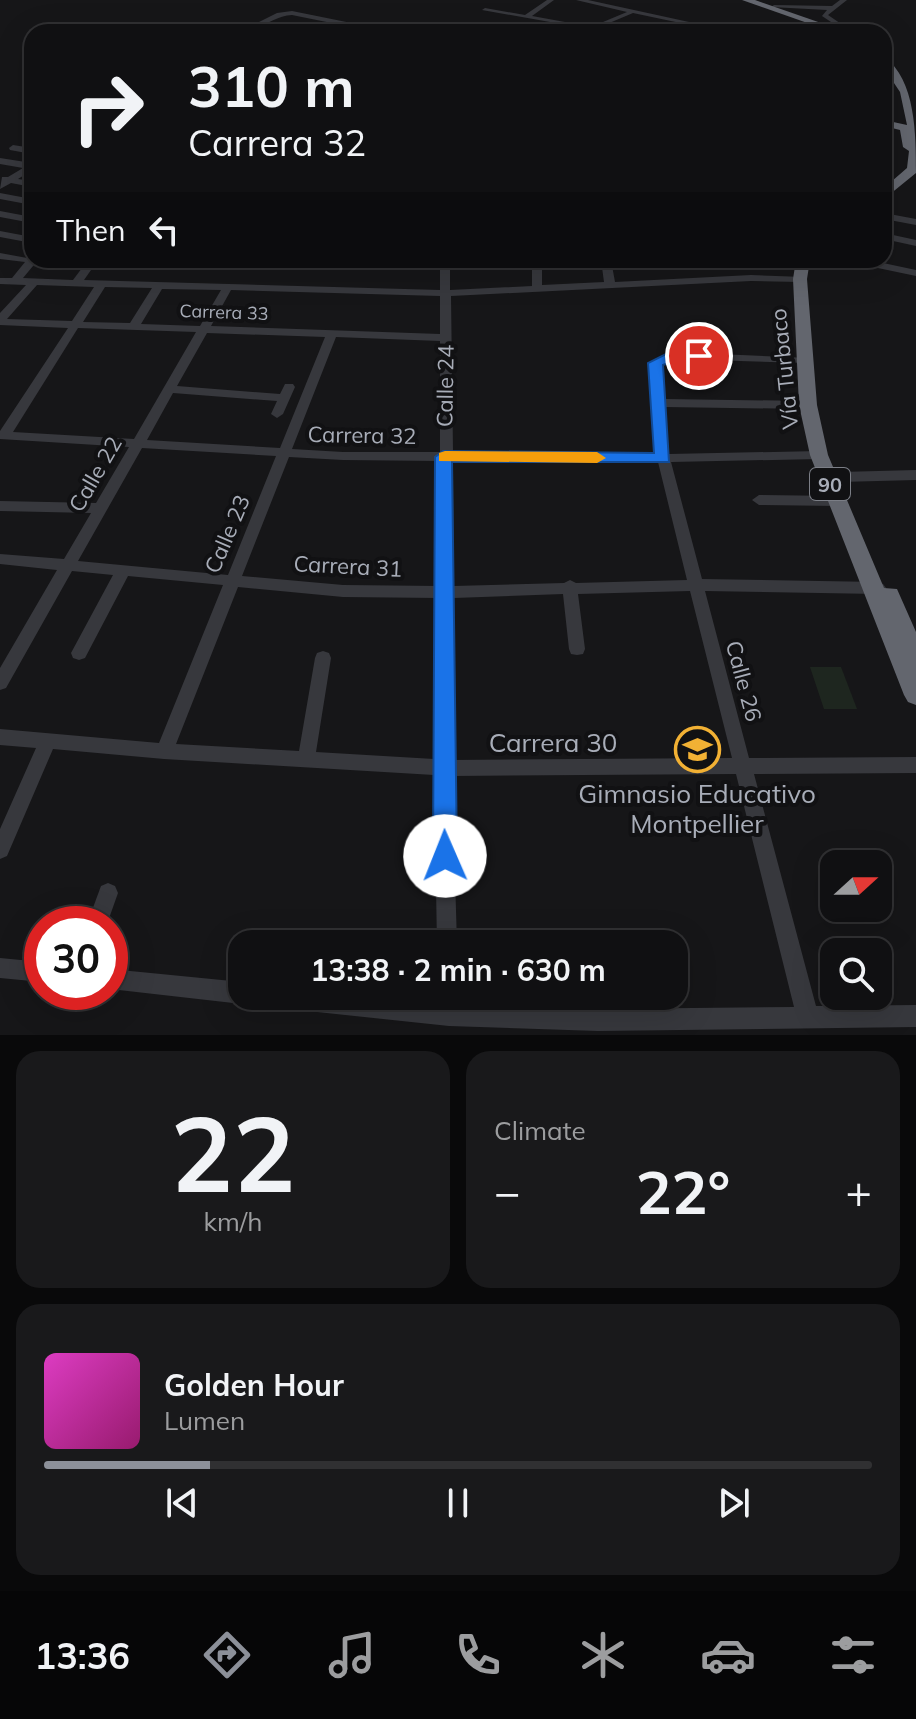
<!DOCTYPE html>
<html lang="en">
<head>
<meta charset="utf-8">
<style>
	body { margin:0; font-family:Mulish,sans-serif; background:#19191b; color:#f1f3f6; height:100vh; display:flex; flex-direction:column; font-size:30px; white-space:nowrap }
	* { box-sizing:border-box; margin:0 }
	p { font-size:26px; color:#9c9d9f }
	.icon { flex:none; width:44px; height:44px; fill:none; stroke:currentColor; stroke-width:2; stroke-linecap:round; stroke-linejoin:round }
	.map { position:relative; height:1035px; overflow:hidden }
	.sheet { display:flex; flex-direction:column; gap:16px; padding:16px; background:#09090a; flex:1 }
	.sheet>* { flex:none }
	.banner { position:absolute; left:24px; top:24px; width:868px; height:244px; border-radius:24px; box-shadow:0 8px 32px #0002,0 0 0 2px #303032; background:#101012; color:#f1f3f6; overflow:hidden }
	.needle { width:52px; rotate:69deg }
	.controls { position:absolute; left:820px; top:850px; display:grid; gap:16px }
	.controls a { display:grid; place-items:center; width:72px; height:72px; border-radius:16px; background:#101012; box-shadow:0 8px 32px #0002,0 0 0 2px #303032; font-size:40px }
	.speed { position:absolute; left:24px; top:906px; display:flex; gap:16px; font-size:40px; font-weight:700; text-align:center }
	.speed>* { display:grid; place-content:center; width:104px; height:104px; border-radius:50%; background:#101012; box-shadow:0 8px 32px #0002,0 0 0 2px #303032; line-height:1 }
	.speed .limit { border:12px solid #d22; background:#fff; color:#111 }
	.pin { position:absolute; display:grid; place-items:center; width:68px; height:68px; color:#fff; margin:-34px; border:4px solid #fff; border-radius:50%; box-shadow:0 2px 8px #0007 }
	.me { position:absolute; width:88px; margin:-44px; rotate:359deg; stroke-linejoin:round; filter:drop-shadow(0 0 6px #0008) }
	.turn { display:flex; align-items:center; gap:28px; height:168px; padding:0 32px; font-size:36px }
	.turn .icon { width:104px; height:104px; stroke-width:2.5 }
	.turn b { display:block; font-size:56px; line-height:68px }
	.then { display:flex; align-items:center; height:76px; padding:0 32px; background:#0003; gap:16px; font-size:30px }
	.big { font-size:60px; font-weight:700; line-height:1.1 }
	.sheet .widget { flex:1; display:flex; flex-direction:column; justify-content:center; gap:12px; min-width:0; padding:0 28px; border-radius:24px; background:#19191b }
	.sheet .dial { align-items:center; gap:0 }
	.dial b { font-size:104px; line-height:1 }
	.song { display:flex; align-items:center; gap:24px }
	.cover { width:96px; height:96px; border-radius:12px; background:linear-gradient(135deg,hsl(310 70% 55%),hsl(320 70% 35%)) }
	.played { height:8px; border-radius:4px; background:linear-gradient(90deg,#8c9099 20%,#303032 20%) }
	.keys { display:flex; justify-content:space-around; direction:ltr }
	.heat { display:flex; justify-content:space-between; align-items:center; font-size:44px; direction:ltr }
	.sheet .tiles { flex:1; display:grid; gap:16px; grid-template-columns:1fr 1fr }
	.widget:last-child { grid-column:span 2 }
	.trip { position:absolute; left:228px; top:930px; width:460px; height:80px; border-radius:24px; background:#101012; box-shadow:0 8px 32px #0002,0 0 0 2px #303032; font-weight:700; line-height:80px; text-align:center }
	.dock { display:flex; height:128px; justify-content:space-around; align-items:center; background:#060607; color:#9c9d9f }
	.dock .icon { width:56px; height:56px }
	.dock .on { color:#8c9099 }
	.dock b { font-size:36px; color:#f1f3f6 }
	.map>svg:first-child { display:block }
</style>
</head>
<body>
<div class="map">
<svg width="916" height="1035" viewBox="0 0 916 1035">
	<rect width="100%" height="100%" fill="#161618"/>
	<path fill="#1e261f" d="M810 667H841L857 709H824Z"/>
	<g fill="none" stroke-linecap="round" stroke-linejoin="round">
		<g fill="#37383d" fill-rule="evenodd">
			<path d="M547 0H554L532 16 576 24 578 27 482 10 485 8 525 15Z"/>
			<path d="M576 0H588L735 32H723L633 13 588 32H579L627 12Z"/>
			<path d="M840 0H847L828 15 853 32H846L822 16 827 10 771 7 774 5 832 6Z"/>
			<path d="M292 11 386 30 389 32H376L292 15C273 16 258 32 239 32L277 13Z"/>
			<path d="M13 145 32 148V154L10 150 9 148Z"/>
			<path d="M0 158 32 163V170L18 179 32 181V187L11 183 0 189 2 177H8L23 168 0 164Z"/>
			<path d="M0 193 32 199V205L0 199Z"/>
			<path d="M0 211 32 217V223L0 217Z"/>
			<path d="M884 213 916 219V225L884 219Z"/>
			<path d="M0 231 32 237V243L0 237Z"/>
			<path d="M884 233 916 240V246L884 239Z"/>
			<path d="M0 253 38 260 23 278 73 280 88 260H98L84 280 440 290V260H450V290L532 286V260H542V285L604 282 601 260H611L615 282 751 275 804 277V281L800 282 751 281 451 296 453 452 656 454 653 406 650 403 653 400 650 363 652 361 672 352 809 358 811 360 805 363 674 359 662 365 665 399 808 401 814 405 808 409 665 407 669 454 819 451 826 455 819 459 671 462 702 579 878 582 883 584 886 588 883 592 878 594 705 591 749 758 916 757V773L754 774 816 1006 916 1005V1027L598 1031 449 1026 270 1007 262 1004 259 996H371L438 1003V996H460V1005L598 1009 794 1007 736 774 452 776 457 944H437L434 775 164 759 53 749 7 856 0 859V829L36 748 0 745V729L159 743 223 585 128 576 85 658 79 660 73 658 71 653 113 575 72 571 6 688 0 690V668L57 570 0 564V554L64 559 91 513 0 511V501L96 503 129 447 0 439V431L68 328 0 325V313L26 285 0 284V278H12L25 262 0 259ZM37 285 94 287 72 321 7 319ZM105 287 152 288 130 323 83 322ZM162 289 221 290 200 326 141 324ZM231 290 440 296V334L211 326ZM78 328 196 332 134 439 13 432ZM207 333 325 337 280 448 147 440 173 393 277 401 271 414 277 418 283 414 295 387 293 384H285L280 394 177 386ZM336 337 440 341V452H343L292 449ZM142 448 276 456 228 575 78 561ZM289 457 343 460 440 461 439 586 343 585 242 576ZM453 461 658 462 687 580 576 583 570 580 564 583 454 586ZM238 587 343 597 439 598 434 759 316 752 331 658 329 653 323 651 317 653 315 658 299 751 176 744ZM690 591 732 758 452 760 454 598 563 594 569 649 571 654 577 655 583 654 585 649 578 594Z"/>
			<path d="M849 260H869L916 270V276L854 263Z"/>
			<path d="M916 470V480L840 482 833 477 840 472Z"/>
			<path d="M759 495 837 496 844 501 837 506 759 505 752 500Z"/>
			<path d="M108 883 115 886 118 893 107 924H87L101 886Z"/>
			<path d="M0 958 42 962V982L0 978Z"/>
			<path d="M110 969 242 982V996H251L249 1000 242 1004 110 989Z"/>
		</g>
		<g fill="#63666e" fill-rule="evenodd">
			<path d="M742 0H755L847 32H833Z"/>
			<path d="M884 57C916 79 916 136 916 173L884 199V188L907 168 909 151 903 147 900 130 884 126V120L907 125 900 92 884 68Z"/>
			<path d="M796 260H810L807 279 817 405 828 455 884 588 897 589 916 632V705L908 702 904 695 810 455 799 405 793 279Z"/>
		</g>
	</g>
	<path fill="#1a73e8" stroke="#114b97" stroke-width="2" d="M672 351 699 352 706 356C695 365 677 359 663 365L669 462H452L457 856 454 864 445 868 436 864 433 856 435 457 443 451 654 453 648 363Z"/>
	<path fill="#f59e0b" d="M445 451 597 452 606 458 597 463 439 461V453Z"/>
	<defs>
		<symbol id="school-ring" viewBox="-11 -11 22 22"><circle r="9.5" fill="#111113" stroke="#f2b134" stroke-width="1.5"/><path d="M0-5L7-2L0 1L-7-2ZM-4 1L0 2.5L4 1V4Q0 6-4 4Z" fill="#f2b134"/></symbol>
	</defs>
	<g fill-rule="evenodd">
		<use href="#school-ring" x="672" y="724" width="51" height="51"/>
	</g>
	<g text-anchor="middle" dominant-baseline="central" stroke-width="8" stroke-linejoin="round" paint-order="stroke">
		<g font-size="18" fill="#a8adb8" stroke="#111113">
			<text transform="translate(224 312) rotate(2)">Carrera 33</text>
		</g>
		<rect fill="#111113" stroke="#7b7e86" stroke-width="2" x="810" y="468" width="40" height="32" rx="6"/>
		<g font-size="20" font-weight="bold" fill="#a8adb8">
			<text x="830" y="484">90</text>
		</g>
		<g font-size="22" fill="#a8adb8" stroke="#111113">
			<text transform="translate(784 369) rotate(-96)">Vía Turbaco</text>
			<text transform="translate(445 386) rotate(-89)">Calle 24</text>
			<text transform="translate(362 435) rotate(1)">Carrera 32</text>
			<text transform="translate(95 474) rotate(-60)">Calle 22</text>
			<text transform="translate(227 534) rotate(-67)">Calle 23</text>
			<text transform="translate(348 566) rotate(3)">Carrera 31</text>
			<text transform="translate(744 681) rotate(75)">Calle 26</text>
		</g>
		<g font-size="26" fill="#a8adb8" stroke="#111113">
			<text x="553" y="742">Carrera 30</text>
		</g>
		<g font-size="26" fill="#a8adb8" stroke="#111113">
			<text x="697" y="793">Gimnasio Educativo<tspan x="697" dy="30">Montpellier</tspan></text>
		</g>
	</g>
</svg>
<div class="controls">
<a><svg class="needle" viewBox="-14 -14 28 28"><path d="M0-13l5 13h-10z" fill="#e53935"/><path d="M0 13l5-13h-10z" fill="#9c9d9f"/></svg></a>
<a><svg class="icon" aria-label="search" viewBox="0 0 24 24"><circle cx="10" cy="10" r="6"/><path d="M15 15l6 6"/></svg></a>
</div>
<div class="speed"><div class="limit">30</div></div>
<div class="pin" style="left:699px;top:356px;background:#d93025"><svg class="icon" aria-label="arrive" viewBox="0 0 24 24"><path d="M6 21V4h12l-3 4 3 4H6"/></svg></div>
<svg class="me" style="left:445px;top:856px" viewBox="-20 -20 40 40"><circle r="19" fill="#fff"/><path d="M0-13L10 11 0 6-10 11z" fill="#1a73e8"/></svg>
<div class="trip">13:38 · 2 min · 630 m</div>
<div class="banner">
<div class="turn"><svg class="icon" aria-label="right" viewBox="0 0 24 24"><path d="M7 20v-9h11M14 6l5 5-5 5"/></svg><div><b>310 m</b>Carrera 32</div></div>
<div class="then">Then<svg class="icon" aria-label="left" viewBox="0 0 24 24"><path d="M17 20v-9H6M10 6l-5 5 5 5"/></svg></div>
</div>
</div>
<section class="sheet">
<div class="tiles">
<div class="widget dial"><b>22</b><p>km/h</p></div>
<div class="widget"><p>Climate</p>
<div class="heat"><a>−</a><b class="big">22°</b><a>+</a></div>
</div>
<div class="widget">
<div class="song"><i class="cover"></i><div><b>Golden Hour</b><p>Lumen</p></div></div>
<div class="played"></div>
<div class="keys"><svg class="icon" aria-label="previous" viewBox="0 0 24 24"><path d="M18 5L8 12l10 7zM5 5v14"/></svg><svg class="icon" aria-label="pause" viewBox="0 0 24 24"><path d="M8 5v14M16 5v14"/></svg><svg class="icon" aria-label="next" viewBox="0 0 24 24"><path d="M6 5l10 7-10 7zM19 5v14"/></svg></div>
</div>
</div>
</section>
<nav class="dock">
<b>13:36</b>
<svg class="icon on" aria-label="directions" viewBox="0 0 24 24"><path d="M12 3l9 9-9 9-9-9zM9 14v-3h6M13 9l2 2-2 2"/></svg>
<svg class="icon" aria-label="music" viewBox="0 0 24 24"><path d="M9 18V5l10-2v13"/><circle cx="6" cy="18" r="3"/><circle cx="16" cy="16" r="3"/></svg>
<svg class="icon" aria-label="phone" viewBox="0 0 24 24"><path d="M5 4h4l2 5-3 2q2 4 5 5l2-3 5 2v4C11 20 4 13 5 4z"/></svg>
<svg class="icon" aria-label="climate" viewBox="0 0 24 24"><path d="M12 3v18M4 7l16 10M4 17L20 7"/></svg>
<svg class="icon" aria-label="car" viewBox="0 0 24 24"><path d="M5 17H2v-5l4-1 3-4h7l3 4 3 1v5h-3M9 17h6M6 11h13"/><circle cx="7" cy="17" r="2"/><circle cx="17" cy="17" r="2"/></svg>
<svg class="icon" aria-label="filters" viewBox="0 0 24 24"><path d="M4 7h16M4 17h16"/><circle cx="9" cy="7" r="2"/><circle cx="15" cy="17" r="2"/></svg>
</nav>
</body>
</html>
